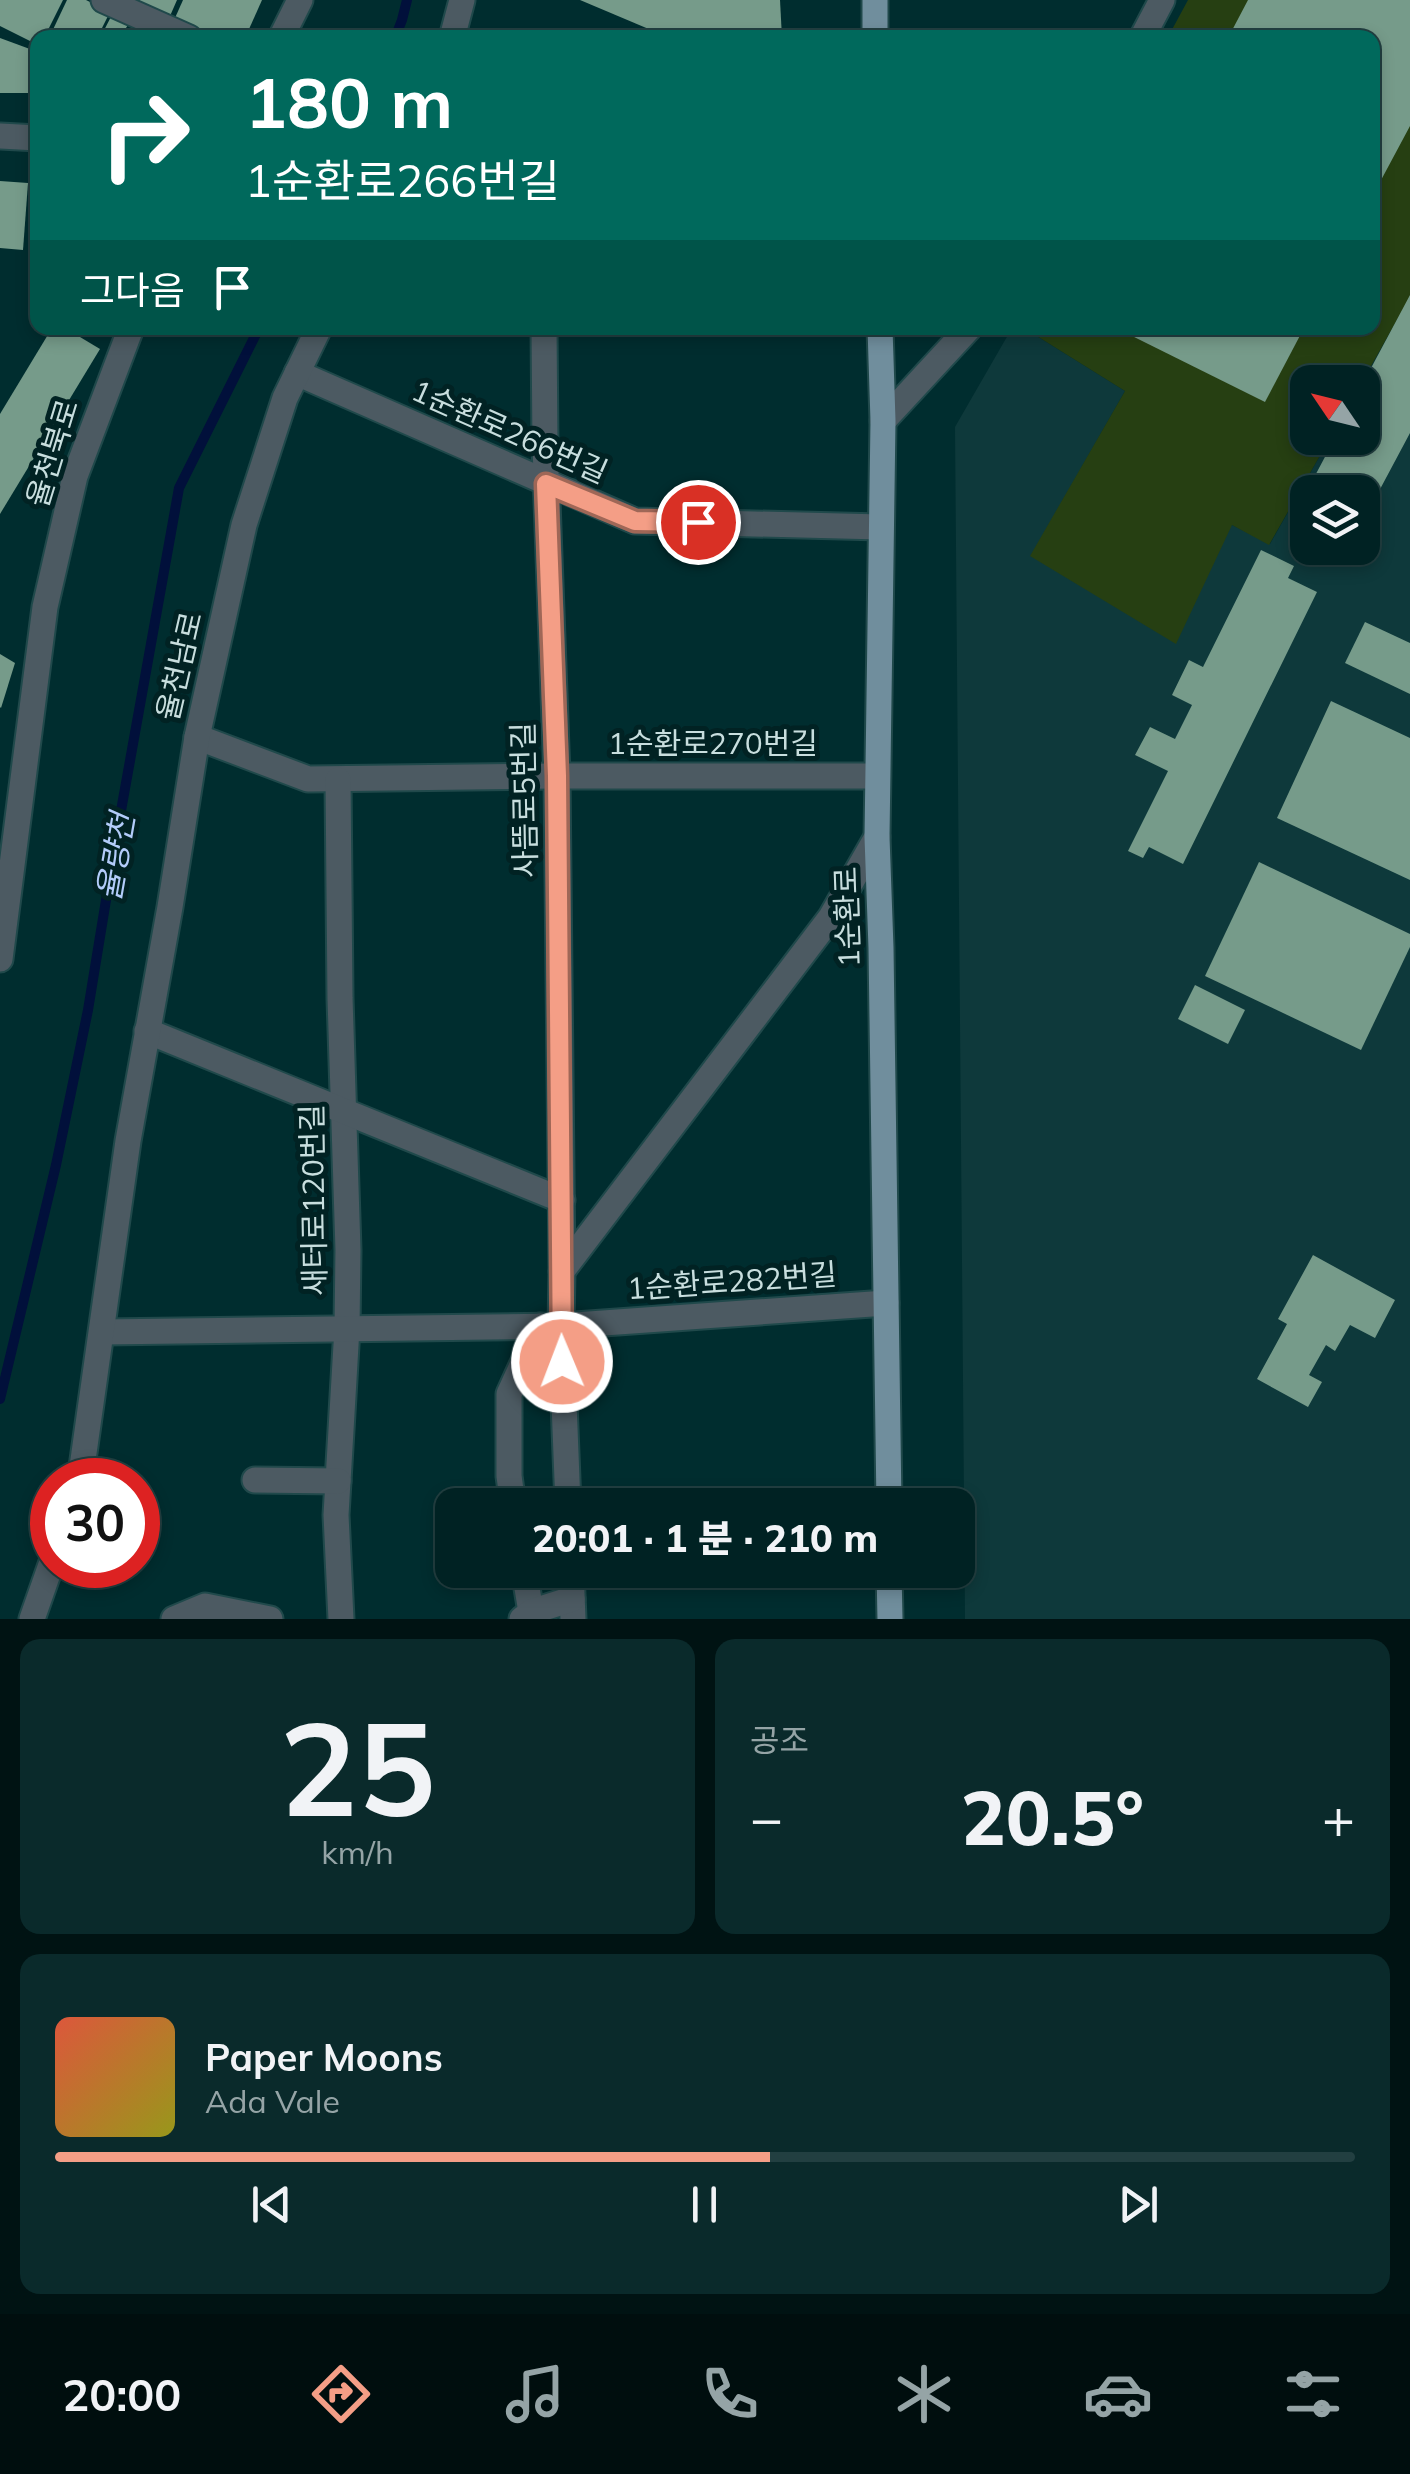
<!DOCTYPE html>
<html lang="ko">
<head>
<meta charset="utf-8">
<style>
	body { margin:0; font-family:Mulish,"Noto Sans KR",sans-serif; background:#0a2a2b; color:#f1f3f6; height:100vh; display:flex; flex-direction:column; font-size:38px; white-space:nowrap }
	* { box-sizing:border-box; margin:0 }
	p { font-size:32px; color:#95a4a6 }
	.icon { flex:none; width:55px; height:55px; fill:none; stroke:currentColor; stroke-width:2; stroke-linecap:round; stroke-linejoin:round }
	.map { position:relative; height:1619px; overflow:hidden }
	.details { display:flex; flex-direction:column; gap:20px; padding:20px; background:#001313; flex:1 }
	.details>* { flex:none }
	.guide { position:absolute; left:30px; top:30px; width:1350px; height:305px; border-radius:20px; box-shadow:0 5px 15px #0003,0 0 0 2px #223f41; background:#00695c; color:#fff; overflow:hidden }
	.needle { width:65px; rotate:305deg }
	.controls { position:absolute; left:1290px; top:365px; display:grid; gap:20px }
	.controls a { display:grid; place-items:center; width:90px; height:90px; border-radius:20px; background:#002223; box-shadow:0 5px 15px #0003,0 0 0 2px #223f41; font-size:50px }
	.speed { position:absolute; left:30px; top:1458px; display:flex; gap:20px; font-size:50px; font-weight:700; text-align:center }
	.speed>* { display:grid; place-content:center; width:130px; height:130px; border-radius:50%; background:#002223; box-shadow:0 5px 15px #0003,0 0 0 2px #223f41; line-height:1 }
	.speed .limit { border:15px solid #d22; background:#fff; color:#111 }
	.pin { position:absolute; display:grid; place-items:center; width:85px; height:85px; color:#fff; margin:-42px; border:5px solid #fff; border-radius:50%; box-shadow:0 2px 10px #0007 }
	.me { position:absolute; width:110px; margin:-55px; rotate:359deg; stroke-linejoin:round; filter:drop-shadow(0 0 8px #0008) }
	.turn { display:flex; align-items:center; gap:35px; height:210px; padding:0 50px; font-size:45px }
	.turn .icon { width:130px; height:130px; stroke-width:2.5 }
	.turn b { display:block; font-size:70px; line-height:85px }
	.then { display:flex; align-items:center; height:95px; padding:0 50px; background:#0003; gap:20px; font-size:38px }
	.big { font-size:75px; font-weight:800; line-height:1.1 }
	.details .tile { flex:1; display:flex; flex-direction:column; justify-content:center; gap:15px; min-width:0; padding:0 35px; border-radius:20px; background:#0a2a2b }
	.details .dial { align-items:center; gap:0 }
	.dial b { font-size:130px; line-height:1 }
	.song { display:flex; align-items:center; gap:30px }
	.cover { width:120px; height:120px; border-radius:15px; background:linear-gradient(135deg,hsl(10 70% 55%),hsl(60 70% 35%)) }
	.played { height:10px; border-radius:5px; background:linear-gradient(90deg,#f49e86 55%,#223f41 55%) }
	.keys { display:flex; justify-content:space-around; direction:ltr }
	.heat { display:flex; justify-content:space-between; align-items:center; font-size:55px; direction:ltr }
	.details .tiles { flex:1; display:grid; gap:20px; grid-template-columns:1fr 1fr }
	.tile:last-child { grid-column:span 2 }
	.trip { position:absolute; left:435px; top:1488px; width:540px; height:100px; border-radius:20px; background:#002223; box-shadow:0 5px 15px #0003,0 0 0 2px #223f41; font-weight:800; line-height:100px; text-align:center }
	.dock { display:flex; height:160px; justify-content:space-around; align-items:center; background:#000e0e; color:#95a4a6 }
	.dock .icon { width:70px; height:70px }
	.dock .on { color:#f49e86 }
	.dock b { font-size:45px; color:#f1f3f6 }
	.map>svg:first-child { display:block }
</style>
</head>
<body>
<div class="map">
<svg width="1410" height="1619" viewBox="0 0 1410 1619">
	<rect width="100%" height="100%" fill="#002d2f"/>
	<path fill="#0e393b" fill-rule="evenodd" d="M1410 297V1619H965L955 427 1012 328H1024L1125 391 1031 556 1232 525 1270 544 1330 438H1362V382ZM1308 492H1362V548H1308Z"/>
	<path fill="#263f12" d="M1188 0H1410V297L1362 382H1308V438H1330L1269 545 1232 525 1176 644 1030 556 1125 391 1024 328H1372V38L1168 37Z"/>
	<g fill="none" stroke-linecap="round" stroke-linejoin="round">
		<g stroke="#01103b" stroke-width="10">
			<path d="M395 38 402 20 407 0"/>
			<path d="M0 1399 56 1165 88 1010 117 833 179 488 259 328"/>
		</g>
	</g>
	<g fill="#769b8a">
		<path d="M0 0H63L44 38H38V45L0 26Z"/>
		<path d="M67 0H86L110 12 97 38H49Z"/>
		<path d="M132 0H177L170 16Z"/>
		<path d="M183 0H262L245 38H220L175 18Z"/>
		<path d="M580 0H780L782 38H670Z"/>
		<path d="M1248 0H1410V126L1372 197V38H1228Z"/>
		<path d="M114 11 131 20 126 28 146 38H100Z"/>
		<path d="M0 38 38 52V93H0Z"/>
		<path d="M0 181 28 183 23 250 0 248Z"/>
		<path d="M35 213H38V262H32Z"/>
		<path d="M1410 295V433L1362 523V492H1308V528L1292 519 1335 438H1362V385Z"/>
		<path d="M52 328H65L100 349 0 514V414Z"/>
		<path d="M1116 328H1304L1265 402Z"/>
		<path d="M1261 550 1294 566 1288 578 1317 592 1183 864 1149 847 1143 858 1128 851 1168 771 1135 755 1150 727 1175 739 1192 705 1172 695 1189 660 1203 667Z"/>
		<path d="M1365 622 1410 643V694L1345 663Z"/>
		<path d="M0 654 15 663 1 708 0 707Z"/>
		<path d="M1331 701 1410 738V880L1277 818Z"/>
		<path d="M1259 862 1410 934V947L1361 1050 1205 976Z"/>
		<path d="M1195 985 1245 1010 1228 1044 1178 1019Z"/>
		<path d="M1313 1255 1395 1300 1375 1338 1350 1325 1335 1351 1326 1345 1309 1375 1322 1382 1308 1407 1257 1379 1287 1324 1278 1319Z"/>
	</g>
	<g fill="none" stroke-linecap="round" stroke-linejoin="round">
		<defs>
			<g id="minor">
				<path d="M104 0 189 38"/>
				<path d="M281 38 300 0"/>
				<path d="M452 38 462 0"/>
				<path d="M1142 38 1162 0"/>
				<path d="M0 136 38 138"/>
				<path d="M544 328 545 446 557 776 562 1271 561 1326 568 1505"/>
				<path d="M297 373 635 521 881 527"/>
				<path d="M883 421 969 328"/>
				<path d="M197 737 308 779 557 776H877"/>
				<path d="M338 780 340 998 348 1250 347 1328 336 1515 341 1619"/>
				<path d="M0 959 45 607 75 476 131 328"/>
				<path d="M147 1031 562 1200"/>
				<path d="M562 1271 831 917 877 837"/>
				<path d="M102 1332 561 1326 886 1303"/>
				<path d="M78 1480 82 1467 128 1141 170 907 197 737 244 525 285 398 319 328"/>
				<path d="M255 1480 338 1481"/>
				<path d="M513 1505 509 1476V1394L540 1326"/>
				<path d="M524 1570 531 1612"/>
				<path d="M571 1570 573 1619"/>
				<path d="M32 1619 52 1562"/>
				<path d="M174 1619 205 1606 270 1619"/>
				<path d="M522 1619 531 1612 572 1599"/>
			</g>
			<g id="major">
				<path d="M875 0V38"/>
				<path d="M880 328 883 421 877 837 881 948 889 1505"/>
				<path d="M889 1570 890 1619"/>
			</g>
		</defs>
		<use href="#minor" stroke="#20494b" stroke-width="29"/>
		<use href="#major" stroke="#20494b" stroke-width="29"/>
		<use href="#minor" stroke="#4c5a62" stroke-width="25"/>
		<use href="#major" stroke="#708e9d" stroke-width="25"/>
	</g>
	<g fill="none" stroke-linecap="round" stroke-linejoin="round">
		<defs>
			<path id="route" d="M562 1362 557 776 546 484 635 521 698 522"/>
		</defs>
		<use href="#route" stroke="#9f6757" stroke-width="25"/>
		<use href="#route" stroke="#f49e86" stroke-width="18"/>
	</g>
	<g text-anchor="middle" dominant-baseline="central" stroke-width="10" stroke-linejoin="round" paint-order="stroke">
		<g font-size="30" fill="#c8dede" stroke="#012223">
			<text transform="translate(510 431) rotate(24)">1순환로266번길</text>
			<text transform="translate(52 453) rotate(-73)">율천북로</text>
			<text transform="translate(179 666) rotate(-77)">율천남로</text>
			<text x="713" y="743">1순환로270번길</text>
			<text transform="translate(524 800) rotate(-91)">사뜸로5번길</text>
			<text transform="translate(847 917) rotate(-92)">1순환로</text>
			<text transform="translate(313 1200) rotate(-91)">새터로120번길</text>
			<text transform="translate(732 1281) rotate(-4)">1순환로282번길</text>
		</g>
		<g font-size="32" font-style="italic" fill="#b3ccfa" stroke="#012223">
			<text transform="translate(115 857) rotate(-80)">율량천</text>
		</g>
	</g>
</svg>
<div class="controls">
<a><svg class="needle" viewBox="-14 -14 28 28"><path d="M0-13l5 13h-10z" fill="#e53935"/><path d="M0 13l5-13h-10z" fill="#95a4a6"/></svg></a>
<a><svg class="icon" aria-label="layers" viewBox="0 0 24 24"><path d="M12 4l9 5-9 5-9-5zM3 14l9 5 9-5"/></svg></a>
</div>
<div class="speed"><div class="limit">30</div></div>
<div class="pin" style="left:698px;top:522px;background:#d93025"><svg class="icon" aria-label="arrive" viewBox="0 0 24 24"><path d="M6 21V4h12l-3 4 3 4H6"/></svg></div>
<svg class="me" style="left:562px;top:1362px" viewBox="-20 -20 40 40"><circle r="17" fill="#f49e86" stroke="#fff" stroke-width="3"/><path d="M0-11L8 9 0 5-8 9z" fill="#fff"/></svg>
<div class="trip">20:01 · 1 분 · 210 m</div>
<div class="guide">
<div class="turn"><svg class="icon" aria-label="right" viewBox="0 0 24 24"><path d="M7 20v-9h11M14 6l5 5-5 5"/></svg><div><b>180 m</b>1순환로266번길</div></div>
<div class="then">그다음<svg class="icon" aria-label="arrive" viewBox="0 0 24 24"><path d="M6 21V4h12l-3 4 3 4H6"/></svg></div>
</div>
</div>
<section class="details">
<div class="tiles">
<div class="tile dial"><b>25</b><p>km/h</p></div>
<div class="tile"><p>공조</p>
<div class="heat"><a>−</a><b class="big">20.5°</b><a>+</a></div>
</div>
<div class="tile">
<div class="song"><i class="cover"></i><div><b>Paper Moons</b><p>Ada Vale</p></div></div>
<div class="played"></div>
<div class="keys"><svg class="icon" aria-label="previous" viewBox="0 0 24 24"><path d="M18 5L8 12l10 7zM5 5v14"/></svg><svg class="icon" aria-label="pause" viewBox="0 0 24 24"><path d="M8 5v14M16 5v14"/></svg><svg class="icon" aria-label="next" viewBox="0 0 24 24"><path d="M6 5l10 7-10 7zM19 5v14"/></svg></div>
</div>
</div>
</section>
<nav class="dock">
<b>20:00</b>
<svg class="icon on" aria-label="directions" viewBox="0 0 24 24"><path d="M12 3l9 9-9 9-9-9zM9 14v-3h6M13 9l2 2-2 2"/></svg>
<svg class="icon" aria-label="music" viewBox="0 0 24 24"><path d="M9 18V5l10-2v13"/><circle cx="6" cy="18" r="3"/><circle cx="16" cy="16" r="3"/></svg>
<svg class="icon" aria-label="phone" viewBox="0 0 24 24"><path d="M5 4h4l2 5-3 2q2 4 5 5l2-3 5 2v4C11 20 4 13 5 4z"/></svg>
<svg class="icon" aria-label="climate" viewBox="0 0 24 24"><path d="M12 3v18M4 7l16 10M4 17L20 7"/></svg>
<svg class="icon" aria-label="car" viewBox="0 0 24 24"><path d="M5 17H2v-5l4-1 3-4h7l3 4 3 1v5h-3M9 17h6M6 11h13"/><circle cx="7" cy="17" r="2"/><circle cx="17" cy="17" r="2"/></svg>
<svg class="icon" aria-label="filters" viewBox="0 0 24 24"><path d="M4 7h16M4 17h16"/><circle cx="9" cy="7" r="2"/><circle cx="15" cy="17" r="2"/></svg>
</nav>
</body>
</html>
